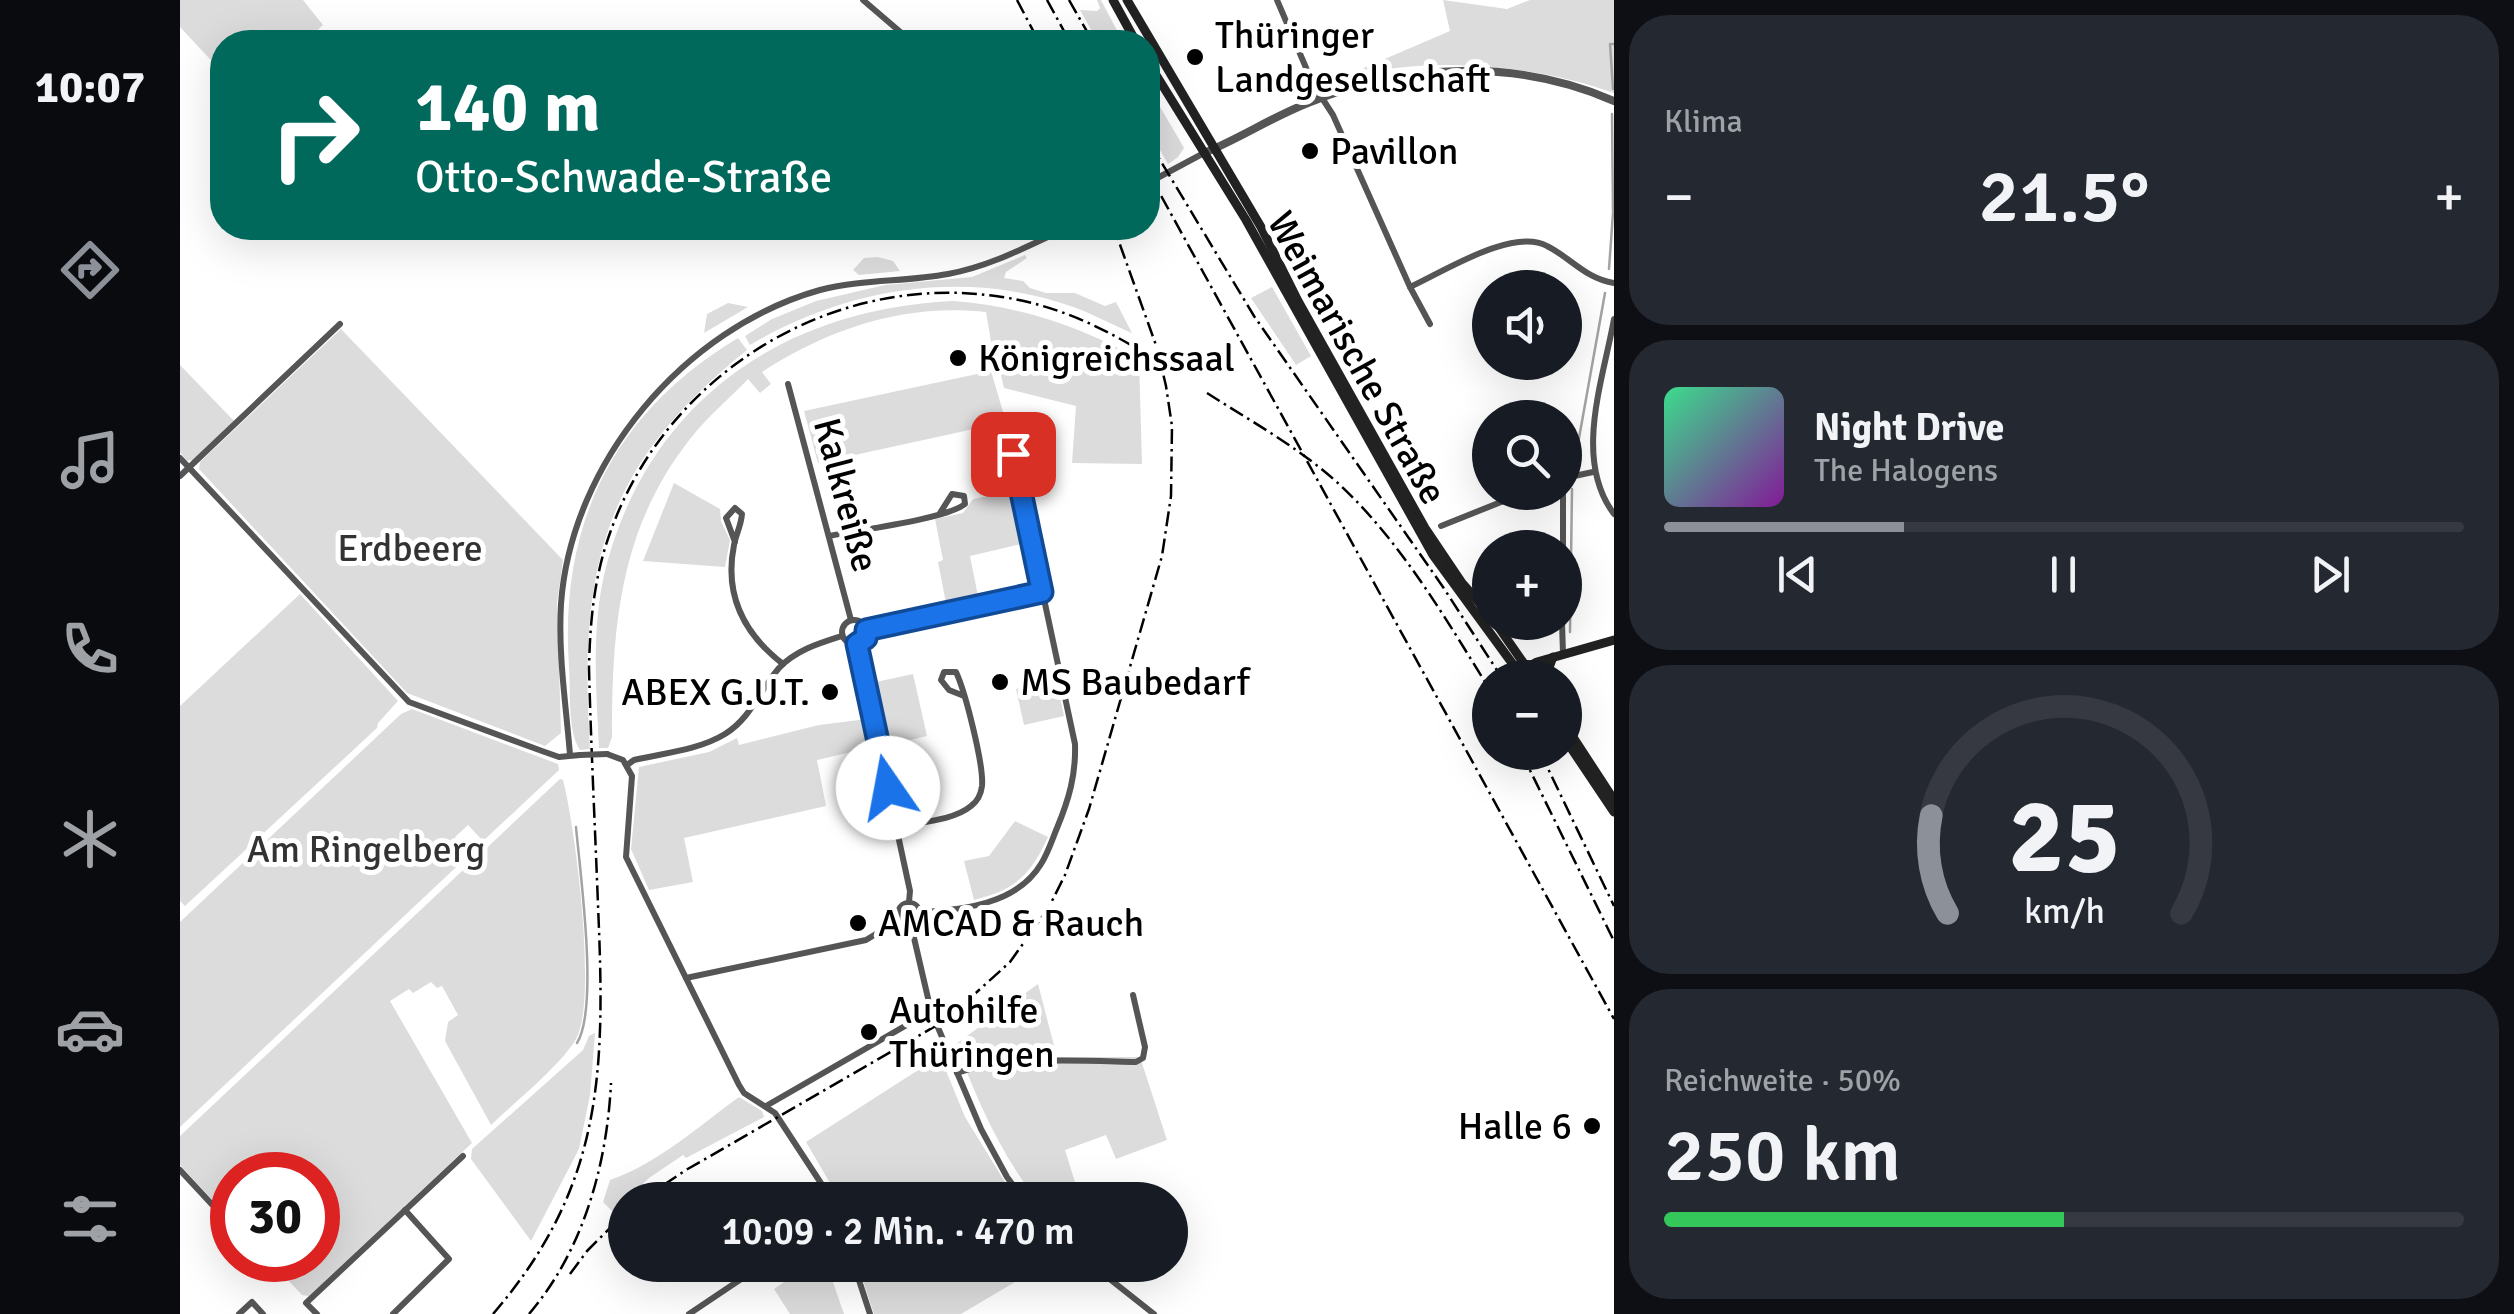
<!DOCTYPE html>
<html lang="de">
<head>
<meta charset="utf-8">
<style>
	body { margin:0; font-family:Signika,sans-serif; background:#242831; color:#f1f3f6; height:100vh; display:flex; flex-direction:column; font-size:38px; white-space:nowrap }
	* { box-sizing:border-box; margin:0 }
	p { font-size:32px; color:#9ea1a6 }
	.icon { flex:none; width:55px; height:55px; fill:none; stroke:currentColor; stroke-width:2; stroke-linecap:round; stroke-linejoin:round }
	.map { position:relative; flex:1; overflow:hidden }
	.sheet { display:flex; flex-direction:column; gap:15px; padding:15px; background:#0d0f14; width:900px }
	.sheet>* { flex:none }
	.hud { position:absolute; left:30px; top:30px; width:950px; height:210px; border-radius:40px; box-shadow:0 10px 40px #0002; background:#00695c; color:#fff; overflow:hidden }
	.fabs { position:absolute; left:1292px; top:270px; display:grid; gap:20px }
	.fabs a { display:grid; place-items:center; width:110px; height:110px; border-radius:50%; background:#171b24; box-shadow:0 10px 40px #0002; font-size:50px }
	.speed { position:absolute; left:30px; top:1152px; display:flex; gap:20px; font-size:50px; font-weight:700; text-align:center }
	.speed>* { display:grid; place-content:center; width:130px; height:130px; border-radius:50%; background:#171b24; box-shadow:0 10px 40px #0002; line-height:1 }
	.speed .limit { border:15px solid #d22; background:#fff; color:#111 }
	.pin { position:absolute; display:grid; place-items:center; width:85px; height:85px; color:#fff; margin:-42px; border-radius:20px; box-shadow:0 5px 15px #0006 }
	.me { position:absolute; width:110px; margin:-55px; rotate:348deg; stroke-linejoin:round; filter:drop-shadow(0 0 8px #0008) }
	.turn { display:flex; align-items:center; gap:35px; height:210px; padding:0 40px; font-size:45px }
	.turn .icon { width:130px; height:130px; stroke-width:2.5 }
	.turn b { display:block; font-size:70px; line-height:85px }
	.big { font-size:75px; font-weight:600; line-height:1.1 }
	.sheet .widget { flex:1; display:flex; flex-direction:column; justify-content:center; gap:15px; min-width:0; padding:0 35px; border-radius:40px; background:#242831 }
	.sheet .dial { align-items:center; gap:0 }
	.dial svg { height:260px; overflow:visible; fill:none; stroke:#363941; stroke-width:7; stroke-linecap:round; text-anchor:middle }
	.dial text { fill:#f1f3f6; stroke:none }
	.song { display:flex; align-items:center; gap:30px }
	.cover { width:120px; height:120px; border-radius:15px; background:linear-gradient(135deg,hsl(150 70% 55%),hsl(290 70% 35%)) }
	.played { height:10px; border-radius:5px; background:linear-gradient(90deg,#8c9099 30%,#363941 30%) }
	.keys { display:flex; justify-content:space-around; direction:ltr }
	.heat { display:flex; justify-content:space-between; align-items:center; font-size:55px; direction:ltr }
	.charge { height:15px; border-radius:8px; background:linear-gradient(90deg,#34c759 50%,#363941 0) }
	.trip { position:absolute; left:428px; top:1182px; width:580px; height:100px; border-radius:50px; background:#171b24; box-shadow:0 10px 40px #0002; font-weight:600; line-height:100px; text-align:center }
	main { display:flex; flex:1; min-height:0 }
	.menu { display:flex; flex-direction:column; width:180px; justify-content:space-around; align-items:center; background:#090b0e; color:#9ea1a6 }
	.menu .icon { width:70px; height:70px }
	.menu .current { color:#8c9099 }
	.menu b { font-size:45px; color:#f1f3f6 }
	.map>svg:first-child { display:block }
</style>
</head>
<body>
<main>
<nav class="menu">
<b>10:07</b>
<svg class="icon current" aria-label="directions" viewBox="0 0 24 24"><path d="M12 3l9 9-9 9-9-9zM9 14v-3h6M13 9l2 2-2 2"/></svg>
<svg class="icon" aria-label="music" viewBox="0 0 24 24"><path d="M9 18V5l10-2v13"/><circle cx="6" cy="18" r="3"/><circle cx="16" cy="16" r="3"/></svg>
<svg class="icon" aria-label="phone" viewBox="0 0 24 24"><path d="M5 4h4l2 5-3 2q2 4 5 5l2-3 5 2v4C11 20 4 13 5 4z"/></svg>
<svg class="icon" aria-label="climate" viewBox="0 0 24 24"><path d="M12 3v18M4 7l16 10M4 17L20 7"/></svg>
<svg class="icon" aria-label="car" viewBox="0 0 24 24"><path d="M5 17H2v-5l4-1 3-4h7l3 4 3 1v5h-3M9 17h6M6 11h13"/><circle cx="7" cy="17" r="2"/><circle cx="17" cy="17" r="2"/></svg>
<svg class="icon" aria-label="filters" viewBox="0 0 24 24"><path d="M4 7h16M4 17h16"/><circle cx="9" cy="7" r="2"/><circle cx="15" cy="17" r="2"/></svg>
</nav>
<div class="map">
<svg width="1434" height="1314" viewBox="0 0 1434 1314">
	<rect width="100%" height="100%" fill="#fff"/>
	<g fill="#dcdcdc">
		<path d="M0 0H123L143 25 125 42H42V72L0 27Z"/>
		<path d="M917 0H921L943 42H918L900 10 917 11 920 8Z"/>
		<path d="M1263 0 1327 9 1350 0H1434V93C1351 63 1243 55 1158 79L1270 31Z"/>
		<path d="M968 86 1004 148 998 157 988 164 968 129Z"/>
		<path d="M845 255 847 258 826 272 824 278 843 281 850 288 866 293H895L925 306 936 302 952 333C933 325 915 315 896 308 787 268 668 287 570 345L565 336 592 319 636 301 705 285 792 277Z"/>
		<path d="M698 257 713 261 720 271 679 275 673 270 684 258Z"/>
		<path d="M1092 287 1131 356 1116 365 1071 298Z"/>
		<path d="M773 301C841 306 901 327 959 359L962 464 892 463 896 406 824 388 820 371H816L806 312C726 303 649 328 582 372L591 384 580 393 568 379C549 399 527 417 510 439 439 529 432 628 432 737L428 748H419C416 689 411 625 426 567 470 399 605 309 773 301Z"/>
		<path d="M548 303 568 307 524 333 527 314Z"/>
		<path d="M161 329 383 560 377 603 381 733 365 746 227 693 19 469 20 462Z"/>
		<path d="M558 338 567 350C421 467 399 569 410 749L400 750C387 730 391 692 389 667 379 524 433 413 558 338Z"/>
		<path d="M0 365 54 421 13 460 7 461 0 452Z"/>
		<path d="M811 371 826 422 638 463 624 411Z"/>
		<path d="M494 483 540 509 541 521 550 540 545 567 463 561Z"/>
		<path d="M834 491 846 543 790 556 799 601 767 608 758 562 763 560 755 519 783 513 793 499Z"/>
		<path d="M120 594 218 701 198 723 197 728 5 906 0 901V706Z"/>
		<path d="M733 674 747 736 710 745 696 682Z"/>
		<path d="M876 679 884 716 844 725 836 689Z"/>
		<path d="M232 709 378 764 379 770 303 841 288 825 275 837 290 854 0 1127V922L221 714Z"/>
		<path d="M687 719 693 747 637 760 646 806 504 838 513 882 469 890 451 849 459 767 529 752 557 738 559 745 639 725Z"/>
		<path d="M380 779 383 780C395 826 418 999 396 1039 381 1065 335 1102 311 1125L265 1041 268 1022 278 1015 262 986 257 988 251 982 233 993 229 989 210 1001 292 1143 129 1296 122 1295 89 1260H138V1175H52V1221L0 1165V1136Z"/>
		<path d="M835 821 868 837C850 876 836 889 794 900L784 861 809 856Z"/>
		<path d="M858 984 877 1057H960L987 1140 936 1159 926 1135 885 1150 899 1195 857 1200C820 1153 797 1100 776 1044Z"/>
		<path d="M415 1033 410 1095 399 1149 351 1241 291 1159 292 1149 403 1050 409 1036Z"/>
		<path d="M760 1056 785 1117 836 1200H660L626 1142Z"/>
		<path d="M559 1097 582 1111 584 1117 506 1158 503 1155 469 1178 433 1212 423 1202 430 1180C477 1164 519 1126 559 1097Z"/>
		<path d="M629 1265H647L664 1314H610L594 1289Z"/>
		<path d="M678 1265H864L781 1314H694Z"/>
	</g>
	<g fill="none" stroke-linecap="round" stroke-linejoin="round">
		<g stroke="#a3a3a3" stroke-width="2.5">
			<path d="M1433 89 1430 44H1434"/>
			<path d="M1429 269 1433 213 1432 114"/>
			<path d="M1394 466 1425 293"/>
			<path d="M1390 632 1392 489"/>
			<path d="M396 827C400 872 419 1008 397 1043"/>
		</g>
		<g stroke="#555" stroke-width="6">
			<path d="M683 0 732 42"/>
			<path d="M1097 0 1133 84 1153 115 1230 287 1250 324"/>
			<path d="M968 183 1024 153"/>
			<path d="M1230 287C1263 272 1333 227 1367 246 1391 258 1406 279 1434 283"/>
			<path d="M1434 319C1423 381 1393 459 1434 514"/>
			<path d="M608 384 671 620"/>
			<path d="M0 458 229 702 362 751 379 757 400 755"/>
			<path d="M0 476 160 324"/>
			<path d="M1385 478 1413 472"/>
			<path d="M1261 526 1346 492"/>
			<path d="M649 536C678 530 766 519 785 504L784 496 772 494 760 513"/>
			<path d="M555 542 546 518 555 508 562 514C561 526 556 534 554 545 544 595 564 634 603 664"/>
			<path d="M1383 548V492"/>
			<circle cx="674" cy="632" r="12"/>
			<path d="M1382 622 1383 654"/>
			<path d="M686 630 862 592"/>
			<path d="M677 645 730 891 729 902"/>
			<path d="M427 754 443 760 452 776 446 857 559 1085 564 1093 595 1113 652 1200"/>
			<path d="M390 755C386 705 378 654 381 604 391 463 504 328 640 290 683 279 725 282 768 274 811 266 848 246 887 228"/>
			<path d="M447 765 454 760C484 753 519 750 545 734 571 718 580 690 599 668 616 650 640 643 662 636"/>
			<path d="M716 827C739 822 773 821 791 806 798 801 801 794 802 786 804 765 785 691 776 672H764L761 680 769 690 784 696"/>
			<circle cx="729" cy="914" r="11"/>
			<path d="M741 912C783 910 837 904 861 864 868 853 872 840 877 828 889 799 896 775 895 744L833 454 846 433 844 427 835 424 830 425 828 433 833 454"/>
			<path d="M731 925 751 1011 801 1129 827 1177 844 1200"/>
			<path d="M506 978 686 940 719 920"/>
			<path d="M777 1073C822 1056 907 1061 956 1062L963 1058 965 1047 953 995"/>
			<path d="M586 1106 751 1011"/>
			<path d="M0 1170 52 1226"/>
			<path d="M674 1265 690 1314"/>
			<path d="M912 1265 974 1314"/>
			<path d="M59 1314 72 1302 83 1314"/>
			<path d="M137 1314 126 1303 283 1156"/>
			<path d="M213 1314 269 1259 225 1210"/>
			<path d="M509 1314 582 1265"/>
		</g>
		<path stroke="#555" stroke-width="8" d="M1024 153C1059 139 1092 117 1128 103 1226 63 1336 58 1434 101"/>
		<g stroke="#222" stroke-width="9">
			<path d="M933 0 956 42"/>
			<path d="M947 0 1081 227 1118 301 1245 528 1282 583 1310 615"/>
			<path d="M968 62 1066 220 1253 555 1343 678"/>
			<path d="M1315 622 1354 678"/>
			<path d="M1339 672 1357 662 1434 640"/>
			<path d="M1365 678 1373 657"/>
			<path d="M1385 725 1434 800"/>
			<path d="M1385 739 1434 812"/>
		</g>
		<g stroke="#000" stroke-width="2.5" stroke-dasharray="15 5 2.5 5" stroke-linecap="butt">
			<path d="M837 0 859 42"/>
			<path d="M867 0 890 42"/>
			<path d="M889 0 913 42"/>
			<path d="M968 140 1074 316 1263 587 1322 678"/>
			<path d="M968 172 1434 1019"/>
			<path d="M1027 393C1072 422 1120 448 1160 485 1221 542 1266 619 1310 690"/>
			<path d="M1341 752 1434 941"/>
			<path d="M1360 752 1434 906"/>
			<path d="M461 1200 506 1170 766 1020 830 962 869 907 885 875 909 809 982 556 991 496 992 426 986 386 977 348 934 228"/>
			<path d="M390 1274 407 1251 445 1213"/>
			<path d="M313 1314C425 1184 425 1068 418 905 415 826 411 747 409 668 410 622 414 577 430 533 486 374 653 270 822 297 870 304 914 323 956 348"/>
			<path d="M349 1314C403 1251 427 1165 431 1083"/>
		</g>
		<path stroke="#555" stroke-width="6" d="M400 755 427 754"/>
	</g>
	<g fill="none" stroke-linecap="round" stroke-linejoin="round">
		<defs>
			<path id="route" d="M708 788 677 644 686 638V630L862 592 833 454"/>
		</defs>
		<use href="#route" stroke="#114b97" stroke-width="25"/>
		<use href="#route" stroke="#1a73e8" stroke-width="18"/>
	</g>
	<g fill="#000" stroke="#fff" stroke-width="4">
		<circle cx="1015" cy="57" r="10"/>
		<circle cx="1130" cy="151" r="10"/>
		<circle cx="778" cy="358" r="10"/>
		<circle cx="820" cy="682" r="10"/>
		<circle cx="650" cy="692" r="10"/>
		<circle cx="678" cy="923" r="10"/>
		<circle cx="689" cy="1032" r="10"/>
		<circle cx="1412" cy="1126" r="10"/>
	</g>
	<g text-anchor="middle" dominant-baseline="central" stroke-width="10" stroke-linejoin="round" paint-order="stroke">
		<g font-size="38" fill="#000" stroke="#fff" text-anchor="start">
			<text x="1035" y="35">Thüringer<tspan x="1035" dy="44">Landgesellschaft</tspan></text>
			<text x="1150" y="151">Pavillon</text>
			<text x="798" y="358">Königreichssaal</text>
			<text x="840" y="682">MS Baubedarf</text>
			<text x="630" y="692" text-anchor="end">ABEX G.U.T.</text>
			<text x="698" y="923">AMCAD &amp; Rauch</text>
			<text x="709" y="1010">Autohilfe<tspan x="709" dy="44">Thüringen</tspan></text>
			<text x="1392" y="1126" text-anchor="end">Halle 6</text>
		</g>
		<g font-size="38" fill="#000" stroke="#fff">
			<text transform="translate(1177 358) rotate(61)">Weimarische Straße</text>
			<text transform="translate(666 495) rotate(75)">Kalkreiße</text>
		</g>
		<g font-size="38" fill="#333" stroke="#fff">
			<text x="230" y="548">Erdbeere</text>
			<text x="186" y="849">Am Ringelberg</text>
		</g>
	</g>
</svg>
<div class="fabs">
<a><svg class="icon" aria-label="sound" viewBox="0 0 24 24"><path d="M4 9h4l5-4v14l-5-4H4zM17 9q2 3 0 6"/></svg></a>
<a><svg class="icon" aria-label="search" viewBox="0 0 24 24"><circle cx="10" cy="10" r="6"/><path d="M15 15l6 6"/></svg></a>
<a>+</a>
<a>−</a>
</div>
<div class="speed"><div class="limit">30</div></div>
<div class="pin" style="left:833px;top:454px;background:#d93025"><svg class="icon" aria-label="arrive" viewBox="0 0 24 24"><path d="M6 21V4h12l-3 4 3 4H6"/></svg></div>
<svg class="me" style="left:708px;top:788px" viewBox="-20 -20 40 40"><circle r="19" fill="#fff"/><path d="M0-13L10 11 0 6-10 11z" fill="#1a73e8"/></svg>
<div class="trip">10:09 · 2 Min. · 470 m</div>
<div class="hud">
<div class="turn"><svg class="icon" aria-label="right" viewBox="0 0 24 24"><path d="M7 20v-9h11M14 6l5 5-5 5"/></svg><div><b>140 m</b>Otto-Schwade-Straße</div></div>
</div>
</div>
<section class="sheet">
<div class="widget"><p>Klima</p>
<div class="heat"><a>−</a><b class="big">21.5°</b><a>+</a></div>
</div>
<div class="widget">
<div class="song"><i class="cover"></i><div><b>Night Drive</b><p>The Halogens</p></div></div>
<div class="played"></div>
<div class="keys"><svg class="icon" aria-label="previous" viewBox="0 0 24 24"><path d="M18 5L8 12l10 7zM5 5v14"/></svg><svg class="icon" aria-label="pause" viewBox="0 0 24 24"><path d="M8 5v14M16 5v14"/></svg><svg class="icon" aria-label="next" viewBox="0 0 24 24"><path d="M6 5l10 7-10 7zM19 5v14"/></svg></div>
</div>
<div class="widget dial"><svg viewBox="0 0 100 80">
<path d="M14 69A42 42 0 1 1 86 69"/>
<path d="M14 69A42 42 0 0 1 9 39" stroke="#8c9099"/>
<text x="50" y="56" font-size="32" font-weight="700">25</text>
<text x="50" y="72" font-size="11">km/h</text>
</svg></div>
<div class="widget"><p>Reichweite · 50%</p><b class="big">250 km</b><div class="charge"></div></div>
</section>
</main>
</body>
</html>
